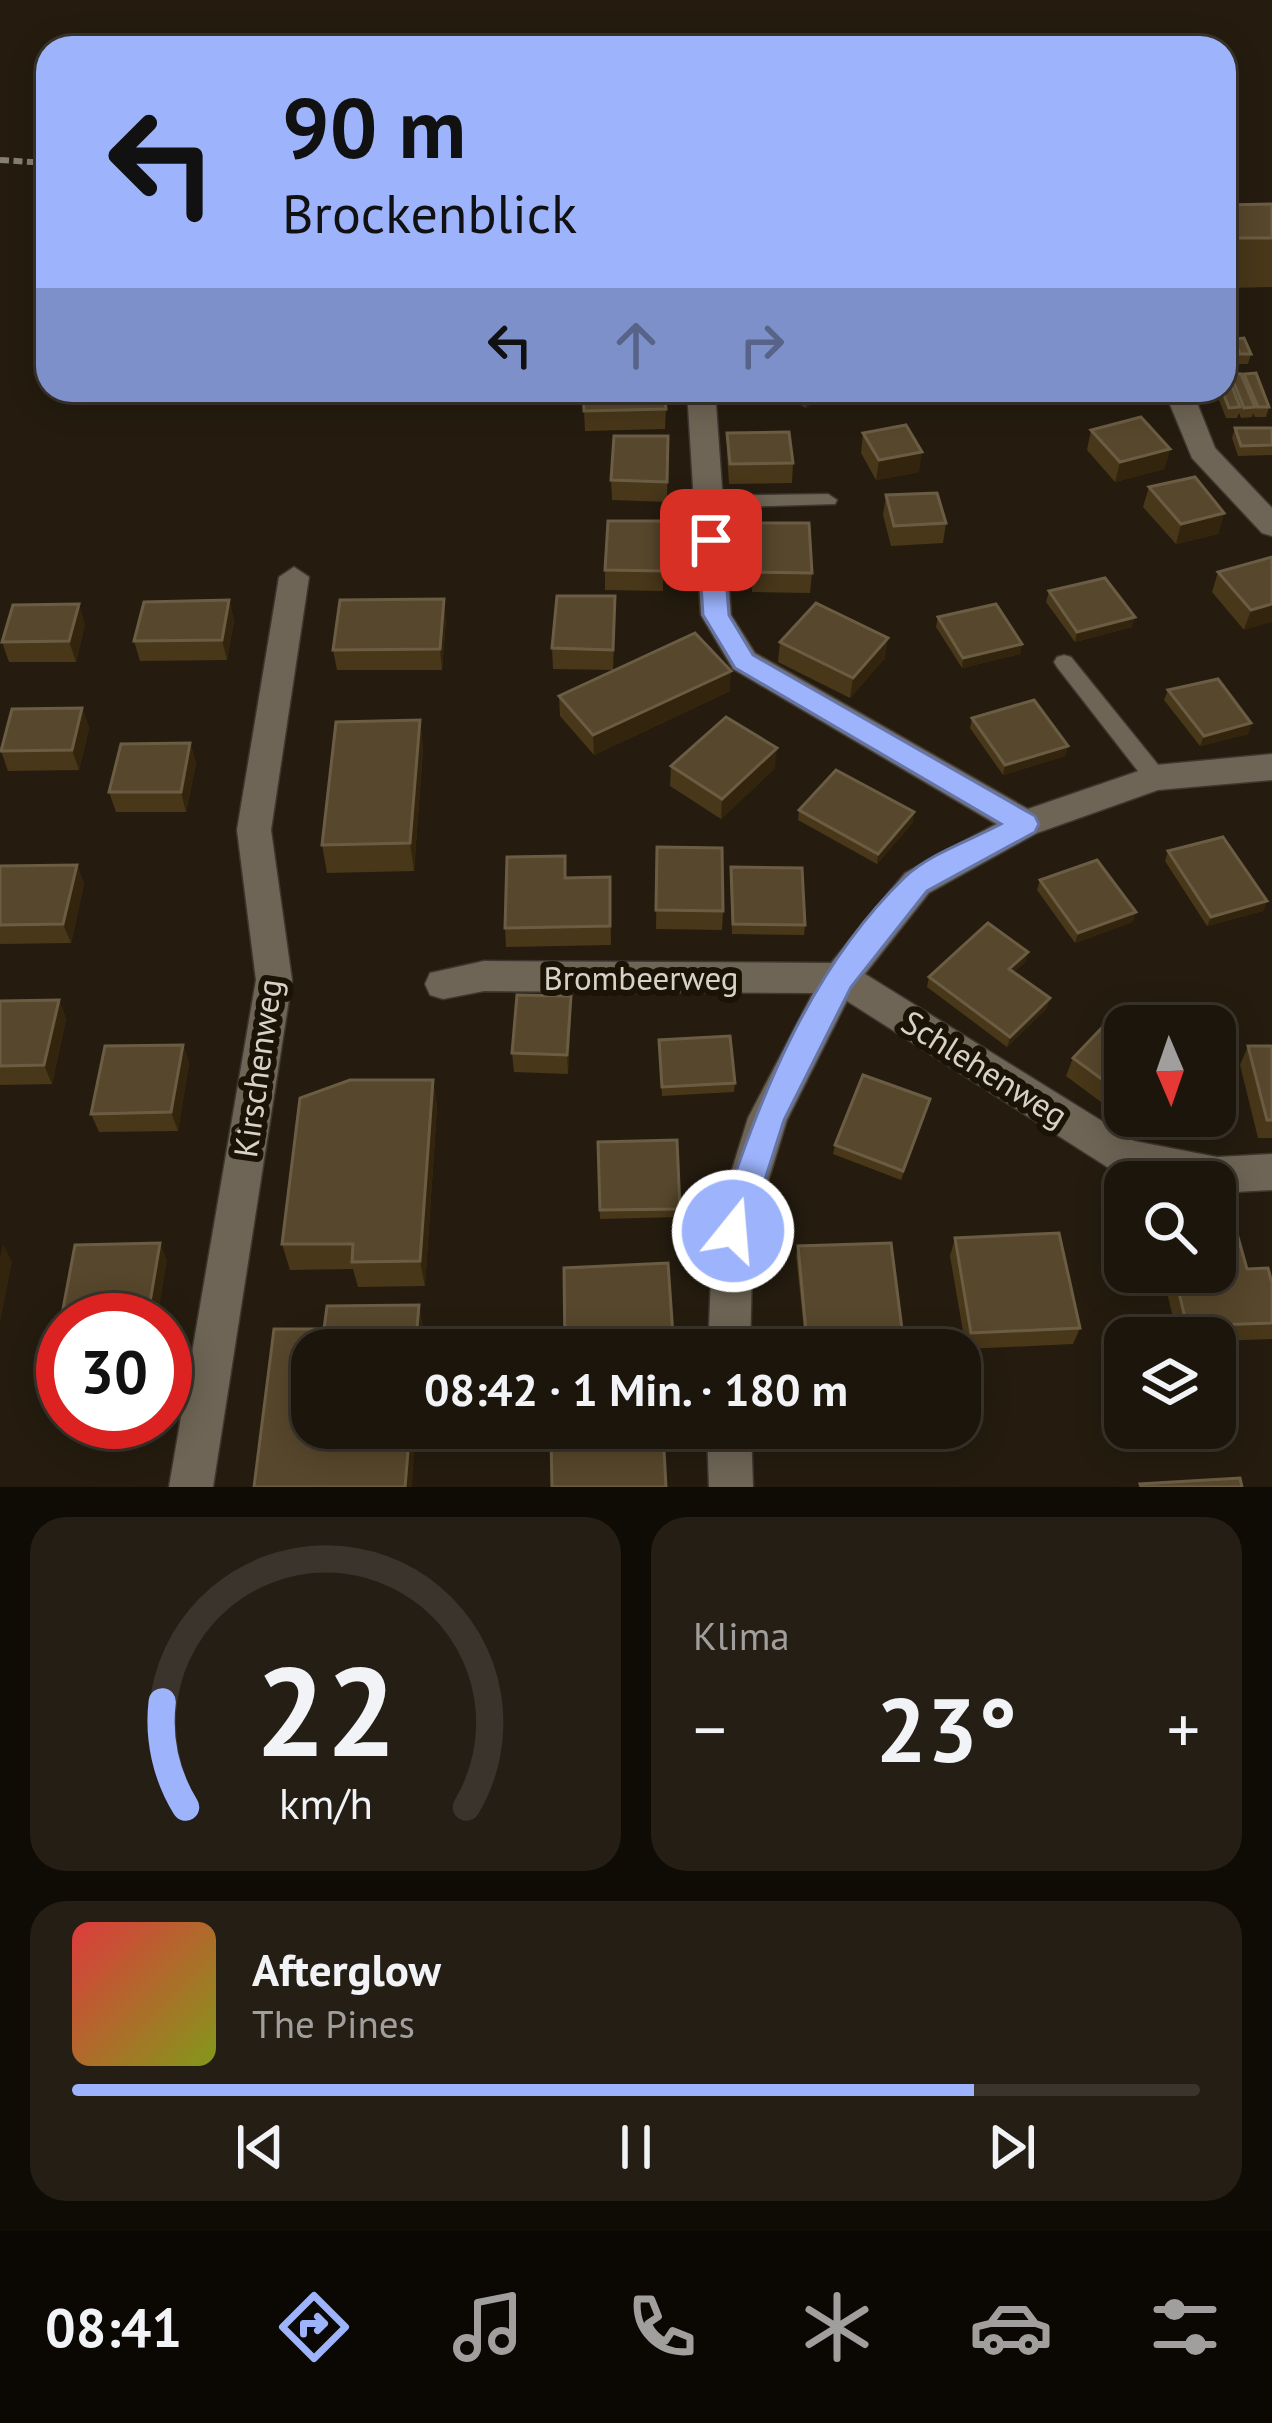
<!DOCTYPE html>
<html lang="de">
<head>
<meta charset="utf-8">
<style>
	body { margin:0; font-family:"PT Sans",sans-serif; background:#251e14; color:#f1f3f6; height:100vh; display:flex; flex-direction:column; font-size:45px; white-space:nowrap }
	* { box-sizing:border-box; margin:0 }
	p { font-size:39px; color:#a09f9d }
	.icon { flex:none; width:66px; height:66px; fill:none; stroke:currentColor; stroke-width:2; stroke-linecap:round; stroke-linejoin:round }
	.map { position:relative; height:1487px; overflow:hidden }
	.details { display:flex; flex-direction:column; gap:30px; padding:30px; background:#0f0c06; flex:1 }
	.details>* { flex:none }
	.banner { position:absolute; left:36px; top:36px; width:1200px; height:366px; border-radius:36px; box-shadow:0 6px 30px #0003,0 0 0 3px #3a342c; background:#9db4fd; color:#111; overflow:hidden }
	.needle { width:78px; rotate:178deg }
	.fabs { position:absolute; left:1104px; top:1005px; display:grid; gap:24px }
	.fabs a { display:grid; place-items:center; width:132px; height:132px; border-radius:24px; background:#1c150b; box-shadow:0 6px 30px #0003,0 0 0 3px #3a342c; font-size:60px }
	.speed { position:absolute; left:36px; top:1293px; display:flex; gap:24px; font-size:60px; font-weight:700; text-align:center }
	.speed>* { display:grid; place-content:center; width:156px; height:156px; border-radius:50%; background:#1c150b; box-shadow:0 6px 30px #0003,0 0 0 3px #3a342c; line-height:1 }
	.speed .limit { border:18px solid #d22; background:#fff; color:#111 }
	.pin { position:absolute; display:grid; place-items:center; width:102px; height:102px; color:#fff; margin:-51px; border-radius:24px; box-shadow:0 6px 18px #0006 }
	.me { position:absolute; width:132px; margin:-66px; rotate:17deg; stroke-linejoin:round; filter:drop-shadow(0 0 9px #0008) }
	.turn { display:flex; align-items:center; gap:42px; height:252px; padding:0 48px; font-size:54px }
	.turn .icon { width:156px; height:156px; stroke-width:2.5 }
	.turn b { display:block; font-size:84px; line-height:102px }
	.lanes { display:flex; align-items:center; height:114px; padding:0 48px; background:#0003; justify-content:center; gap:60px; direction:ltr }
	.lanes .off { opacity:.35 }
	.big { font-size:90px; font-weight:600; line-height:1.1 }
	.details .widget { flex:1; display:flex; flex-direction:column; justify-content:center; gap:18px; min-width:0; padding:0 42px; border-radius:36px; background:#251e14 }
	.details .dial { align-items:center; gap:0 }
	.dial svg { height:312px; overflow:visible; fill:none; stroke:#3a342c; stroke-width:7; stroke-linecap:round; text-anchor:middle }
	.dial text { fill:#f1f3f6; stroke:none }
	.song { display:flex; align-items:center; gap:36px }
	.cover { width:144px; height:144px; border-radius:18px; background:linear-gradient(135deg,hsl(0 70% 55%),hsl(70 70% 35%)) }
	.played { height:12px; border-radius:6px; background:linear-gradient(90deg,#9db4fd 80%,#3a342c 80%) }
	.keys { display:flex; justify-content:space-around; direction:ltr }
	.heat { display:flex; justify-content:space-between; align-items:center; font-size:66px; direction:ltr }
	.details .tiles { flex:1; display:grid; gap:30px; grid-template-columns:1fr 1fr }
	.widget:last-child { grid-column:span 2 }
	.trip { position:absolute; left:291px; top:1329px; width:690px; height:120px; border-radius:36px; background:#1c150b; box-shadow:0 6px 30px #0003,0 0 0 3px #3a342c; font-weight:600; line-height:120px; text-align:center }
	.tab-bar { display:flex; height:192px; justify-content:space-around; align-items:center; background:#0b0804; color:#a09f9d }
	.tab-bar .icon { width:84px; height:84px }
	.tab-bar .active { color:#9db4fd }
	.tab-bar b { font-size:54px; color:#f1f3f6 }
	.map>svg:first-child { display:block }
</style>
</head>
<body>
<div class="map">
<svg width="1272" height="1487" viewBox="0 0 1272 1487">
	<rect width="100%" height="100%" fill="#251c0f"/>
	<g fill="none" stroke-linecap="round" stroke-linejoin="round">
		<defs>
			<g id="service">
				<path d="M828 494 837 500 835 504 708 508 699 502 708 496Z"/>
				<path d="M1064 655 1071 657 1164 772 1167 778 1164 784H1148L1057 667 1054 662 1057 657Z"/>
			</g>
			<g id="minor">
				<path d="M687 390H715L731 615 755 653 1028 809 1156 765 1272 754V780L1158 790 1037 833 929 893 865 974 1134 1141 1217 1157 1272 1154V1190L1217 1193 1215 1182H1162L1112 1170 847 1001 787 1120 753 1231 750 1350H708L713 1231 748 1118 813 993 484 991 443 999 430 995 425 984 430 973 484 961 831 963 905 873 996 824 733 669 701 615Z"/>
				<path d="M1164 390H1192L1215 448 1272 508V536L1262 533 1192 458Z"/>
				<path d="M294 567 309 577 271 830 292 980 213 1487H169L256 980 237 830 279 577Z"/>
				<path d="M707 1428H751L753 1487H709Z"/>
			</g>
		</defs>
		<use href="#service" stroke="#3e3730" stroke-width="3"/>
		<use href="#minor" stroke="#3e3730" stroke-width="3"/>
		<path stroke="#867f74" stroke-width="6" stroke-dasharray="9 4.5" stroke-linecap="butt" d="M0 160 48 163"/>
		<use href="#service" fill="#6f6556" fill-rule="evenodd"/>
		<use href="#minor" fill="#6f6556" fill-rule="evenodd"/>
	</g>
	<g fill="#483719">
		<path d="M1272 204V287L1229 288 1232 297 1229 307H1224V205Z"/>
		<path d="M1224 339 1233 344 1234 339 1251 354 1248 364H1237L1235 360 1234 365H1224Z"/>
		<path d="M1230 373 1243 377 1244 374 1269 407 1266 417H1255L1253 413 1252 417 1241 418 1239 413 1237 418H1226L1215 390H1224Z"/>
		<path d="M583 390 666 409 665 429 585 431Z"/>
		<path d="M774 390H831L806 408Z"/>
		<path d="M1095 390H1149L1146 401H1098Z"/>
		<path d="M1235 428H1272V455L1238 456 1232 438Z"/>
		<path d="M1091 430 1170 449 1164 469 1115 482 1087 450Z"/>
		<path d="M727 433 793 463 792 483 729 484 727 453Z"/>
		<path d="M863 433 919 472 876 480 861 453Z"/>
		<path d="M668 436 667 502 612 500 611 480Z"/>
		<path d="M1149 487 1224 513 1218 534 1176 544 1143 507Z"/>
		<path d="M886 495 946 523 943 543 891 546 883 515Z"/>
		<path d="M664 521 663 591 605 590V570Z"/>
		<path d="M753 523 812 573 810 593 752 592Z"/>
		<path d="M1272 557 1244 630 1212 592 1218 572Z"/>
		<path d="M1049 591 1132 627 1075 642 1046 602Z"/>
		<path d="M229 600 234 621 227 660 140 661 134 641Z"/>
		<path d="M615 616 613 670 553 669 552 648Z"/>
		<path d="M938 617 1022 644 1020 654 962 668 936 627Z"/>
		<path d="M446 619 442 670H337L333 650Z"/>
		<path d="M85 624 76 662H9L2 642Z"/>
		<path d="M780 642 885 658 850 698 778 662Z"/>
		<path d="M1168 690 1251 723 1248 734 1200 746 1164 700Z"/>
		<path d="M730 691 594 755 560 716 559 696Z"/>
		<path d="M82 708 89 728 79 770 8 771 1 751Z"/>
		<path d="M972 718 1068 746 1065 756 1003 775 970 728Z"/>
		<path d="M420 720 423 749 414 871 327 873 322 845Z"/>
		<path d="M190 743 196 763 186 812H116L109 792Z"/>
		<path d="M671 766 775 768 721 819 670 786Z"/>
		<path d="M799 810 913 822 877 864 798 820Z"/>
		<path d="M657 847 723 911 722 930 656 929Z"/>
		<path d="M1168 851 1267 901 1263 911 1207 926 1165 861Z"/>
		<path d="M77 865 84 884 71 943 0 944V866Z"/>
		<path d="M610 877 611 945 506 947 505 928 566 878Z"/>
		<path d="M730 877 805 925 804 935 732 934Z"/>
		<path d="M1040 880 1136 912 1132 922 1075 943 1037 890Z"/>
		<path d="M1028 952 1025 962 1014 972 1047 1008 1007 1047 927 987 929 977Z"/>
		<path d="M59 1000 66 1019 52 1084 0 1085V1001Z"/>
		<path d="M571 1015 568 1074 514 1072 512 1053Z"/>
		<path d="M1125 1026V1116H1147L1136 1128 1066 1076 1073 1058Z"/>
		<path d="M183 1045 189 1063 178 1131 99 1132 91 1114Z"/>
		<path d="M1248 1046H1272V1138H1258L1240 1065Z"/>
		<path d="M659 1049 735 1083 734 1092 662 1096Z"/>
		<path d="M433 1080 437 1107 425 1286 358 1287 353 1269 290 1270 282 1244Z"/>
		<path d="M928 1108 901 1180 833 1154 835 1145Z"/>
		<path d="M598 1142 680 1209V1217L600 1219Z"/>
		<path d="M955 1238 1080 1328 1073 1344 966 1349 950 1256Z"/>
		<path d="M798 1246 902 1329 900 1337 805 1340 796 1255Z"/>
		<path d="M1247 1269 1272 1283V1339L1215 1341V1338H1178L1162 1272H1215Z"/>
	</g>
	<g fill="#33250d">
		<path d="M807 390H831L806 408Z"/>
		<path d="M1170 449 1164 469 1115 482 1120 462Z"/>
		<path d="M922 452 919 472 876 480 879 460Z"/>
		<path d="M1224 513 1218 534 1176 544 1181 524Z"/>
		<path d="M444 599 446 619 442 670 440 649Z"/>
		<path d="M229 600 234 621 227 660 222 640Z"/>
		<path d="M79 604 85 624 76 662 69 641Z"/>
		<path d="M1272 604V622L1244 630 1251 610Z"/>
		<path d="M1135 617 1132 627 1075 642 1077 632Z"/>
		<path d="M888 638 885 658 850 698 853 678Z"/>
		<path d="M1022 644 1020 654 962 668 963 658Z"/>
		<path d="M731 671 730 691 594 755 593 735Z"/>
		<path d="M82 708 89 728 79 770 72 750Z"/>
		<path d="M420 720 423 749 414 871 410 843Z"/>
		<path d="M1251 723 1248 734 1200 746 1204 736Z"/>
		<path d="M190 743 196 763 186 812 181 792Z"/>
		<path d="M1068 746 1065 756 1003 775 1005 765Z"/>
		<path d="M777 748 775 768 721 819 722 799Z"/>
		<path d="M914 812 913 822 877 864 878 854Z"/>
		<path d="M77 865 84 884 71 943 63 924Z"/>
		<path d="M1267 901 1263 911 1207 926 1211 917Z"/>
		<path d="M1136 912 1132 922 1075 943 1078 933Z"/>
		<path d="M1028 952 1025 962 1007 979 1009 969Z"/>
		<path d="M571 996V1015L568 1074 567 1055Z"/>
		<path d="M1050 998 1047 1008 1007 1047 1010 1037Z"/>
		<path d="M59 1000 66 1019 52 1084 44 1065Z"/>
		<path d="M183 1045 189 1063 178 1131 171 1112Z"/>
		<path d="M433 1080 437 1107 425 1286 420 1261Z"/>
		<path d="M160 1243 167 1260 157 1320H147Z"/>
		<path d="M3 1244 12 1262 0 1323V1258Z"/>
		<path d="M419 1305 424 1330 422 1350H415Z"/>
		<path d="M410 1428H416L412 1487H405Z"/>
	</g>
	<g fill="#57472c" stroke="#6b5d44" stroke-width="3">
		<path d="M1272 204V238H1224V205Z"/>
		<path d="M1224 284H1227L1232 297H1224Z"/>
		<path d="M1244 338 1251 354H1240L1234 339Z"/>
		<path d="M1224 339H1231L1237 355H1227Z"/>
		<path d="M1230 373 1241 374 1255 407 1244 408Z"/>
		<path d="M1256 373 1269 407H1258L1244 374Z"/>
		<path d="M1224 374H1227L1240 407 1229 408 1222 390H1224Z"/>
		<path d="M583 390H664L666 409 584 411Z"/>
		<path d="M1141 417 1170 449 1120 462 1091 430Z"/>
		<path d="M906 425 922 452 879 460 863 433Z"/>
		<path d="M1235 428H1272V445L1241 446Z"/>
		<path d="M789 432 793 463 730 464 727 433Z"/>
		<path d="M614 436H668L667 482 611 480Z"/>
		<path d="M1195 477 1224 513 1181 524 1149 487Z"/>
		<path d="M937 493 946 523 894 526 886 495Z"/>
		<path d="M608 521H664V571L605 570Z"/>
		<path d="M753 523H809L812 573 753 572Z"/>
		<path d="M1272 557V604L1251 610 1218 572Z"/>
		<path d="M1105 578 1135 617 1077 632 1049 591Z"/>
		<path d="M557 596H615L613 650 552 648Z"/>
		<path d="M444 599 440 649 333 650 340 600Z"/>
		<path d="M229 600 222 640 134 641 144 602Z"/>
		<path d="M816 603 888 638 853 678 780 642Z"/>
		<path d="M79 604 69 641 2 642 13 605Z"/>
		<path d="M996 604 1022 644 963 658 938 617Z"/>
		<path d="M695 633 731 671 593 735 559 696Z"/>
		<path d="M1218 679 1251 723 1204 736 1168 690Z"/>
		<path d="M1034 700 1068 746 1005 765 972 718Z"/>
		<path d="M82 708 72 750 1 751 12 709Z"/>
		<path d="M726 717 777 748 722 799 671 766Z"/>
		<path d="M420 720 410 843 322 845 336 722Z"/>
		<path d="M190 743 181 792H109L121 744Z"/>
		<path d="M836 770 914 812 878 854 799 810Z"/>
		<path d="M1223 837 1267 901 1211 917 1168 851Z"/>
		<path d="M657 847 722 848 723 911 656 910Z"/>
		<path d="M565 856V878L610 877V926L505 928 507 857Z"/>
		<path d="M1097 860 1136 912 1078 933 1040 880Z"/>
		<path d="M77 865 63 924 0 925V866Z"/>
		<path d="M731 867 802 868 805 925 733 924Z"/>
		<path d="M988 923 1028 952 1009 969 1050 998 1010 1037 929 977Z"/>
		<path d="M517 995 571 996 567 1055 512 1053Z"/>
		<path d="M59 1000 44 1065 0 1066V1001Z"/>
		<path d="M1115 1014 1131 1026H1125V1096L1073 1058Z"/>
		<path d="M730 1036 735 1083 662 1087 659 1040Z"/>
		<path d="M183 1045 171 1112 91 1114 105 1046Z"/>
		<path d="M1248 1046H1272V1120H1267Z"/>
		<path d="M863 1075 930 1099 903 1171 835 1145Z"/>
		<path d="M350 1080H433L420 1261 352 1262 353 1244H282L300 1098Z"/>
		<path d="M677 1140 680 1209 600 1210 598 1142Z"/>
		<path d="M1059 1233 1080 1328 971 1333 955 1238Z"/>
		<path d="M1215 1237H1238L1247 1269 1268 1268 1272 1283V1323L1187 1326 1174 1272H1215Z"/>
		<path d="M160 1243 147 1320H63V1325H60L75 1245Z"/>
		<path d="M891 1243 902 1329 806 1332 798 1246Z"/>
		<path d="M668 1263 674 1350H565L564 1268Z"/>
		<path d="M419 1305 415 1350H312V1428H410L405 1487H254L274 1329H324L327 1306Z"/>
		<path d="M663 1431 666 1487H552L551 1437Z"/>
		<path d="M1240 1478 1242 1487H1141L1140 1484Z"/>
	</g>
	<path fill="#9db4fd" stroke="#6675a4" stroke-width="3" d="M711 532 723 540 729 615 753 655 1035 816 1039 824 1035 832 927 891 851 987 784 1120 745 1242 733 1246 721 1242 716 1231C756 1106 807 971 905 877 929 854 971 840 1001 824L735 668 703 615 698 540Z"/>
	<g text-anchor="middle" dominant-baseline="central" stroke-width="12" stroke-linejoin="round" paint-order="stroke">
		<g font-size="33" fill="#d7d1c8" stroke="#1c1307">
			<text x="641" y="977">Brombeerweg</text>
			<text transform="translate(257 1068) rotate(-82)">Kirschenweg</text>
			<text transform="translate(985 1068) rotate(32)">Schlehenweg</text>
		</g>
	</g>
</svg>
<div class="fabs">
<a><svg class="needle" viewBox="-14 -14 28 28"><path d="M0-13l5 13h-10z" fill="#e53935"/><path d="M0 13l5-13h-10z" fill="#a09f9d"/></svg></a>
<a><svg class="icon" aria-label="search" viewBox="0 0 24 24"><circle cx="10" cy="10" r="6"/><path d="M15 15l6 6"/></svg></a>
<a><svg class="icon" aria-label="layers" viewBox="0 0 24 24"><path d="M12 4l9 5-9 5-9-5zM3 14l9 5 9-5"/></svg></a>
</div>
<div class="speed"><div class="limit">30</div></div>
<div class="pin" style="left:711px;top:540px;background:#d93025"><svg class="icon" aria-label="arrive" viewBox="0 0 24 24"><path d="M6 21V4h12l-3 4 3 4H6"/></svg></div>
<svg class="me" style="left:733px;top:1231px" viewBox="-20 -20 40 40"><circle r="17" fill="#9db4fd" stroke="#fff" stroke-width="3"/><path d="M0-11L8 9 0 5-8 9z" fill="#fff"/></svg>
<div class="trip">08:42 · 1 Min. · 180 m</div>
<div class="banner">
<div class="turn"><svg class="icon" aria-label="left" viewBox="0 0 24 24"><path d="M17 20v-9H6M10 6l-5 5 5 5"/></svg><div><b>90 m</b>Brockenblick</div></div>
<div class="lanes"><svg class="icon" aria-label="left" viewBox="0 0 24 24"><path d="M17 20v-9H6M10 6l-5 5 5 5"/></svg><svg class="icon off" aria-label="ahead" viewBox="0 0 24 24"><path d="M12 20V5M6 11l6-6 6 6"/></svg><svg class="icon off" aria-label="right" viewBox="0 0 24 24"><path d="M7 20v-9h11M14 6l5 5-5 5"/></svg></div>
</div>
</div>
<section class="details">
<div class="tiles">
<div class="widget dial"><svg viewBox="0 0 100 80">
<path d="M14 69A42 42 0 1 1 86 69"/>
<path d="M14 69A42 42 0 0 1 8 42" stroke="#9db4fd"/>
<text x="50" y="56" font-size="32" font-weight="700">22</text>
<text x="50" y="72" font-size="11">km/h</text>
</svg></div>
<div class="widget"><p>Klima</p>
<div class="heat"><a>−</a><b class="big">23°</b><a>+</a></div>
</div>
<div class="widget">
<div class="song"><i class="cover"></i><div><b>Afterglow</b><p>The Pines</p></div></div>
<div class="played"></div>
<div class="keys"><svg class="icon" aria-label="previous" viewBox="0 0 24 24"><path d="M18 5L8 12l10 7zM5 5v14"/></svg><svg class="icon" aria-label="pause" viewBox="0 0 24 24"><path d="M8 5v14M16 5v14"/></svg><svg class="icon" aria-label="next" viewBox="0 0 24 24"><path d="M6 5l10 7-10 7zM19 5v14"/></svg></div>
</div>
</div>
</section>
<nav class="tab-bar">
<b>08:41</b>
<svg class="icon active" aria-label="directions" viewBox="0 0 24 24"><path d="M12 3l9 9-9 9-9-9zM9 14v-3h6M13 9l2 2-2 2"/></svg>
<svg class="icon" aria-label="music" viewBox="0 0 24 24"><path d="M9 18V5l10-2v13"/><circle cx="6" cy="18" r="3"/><circle cx="16" cy="16" r="3"/></svg>
<svg class="icon" aria-label="phone" viewBox="0 0 24 24"><path d="M5 4h4l2 5-3 2q2 4 5 5l2-3 5 2v4C11 20 4 13 5 4z"/></svg>
<svg class="icon" aria-label="climate" viewBox="0 0 24 24"><path d="M12 3v18M4 7l16 10M4 17L20 7"/></svg>
<svg class="icon" aria-label="car" viewBox="0 0 24 24"><path d="M5 17H2v-5l4-1 3-4h7l3 4 3 1v5h-3M9 17h6M6 11h13"/><circle cx="7" cy="17" r="2"/><circle cx="17" cy="17" r="2"/></svg>
<svg class="icon" aria-label="filters" viewBox="0 0 24 24"><path d="M4 7h16M4 17h16"/><circle cx="9" cy="7" r="2"/><circle cx="15" cy="17" r="2"/></svg>
</nav>
</body>
</html>
